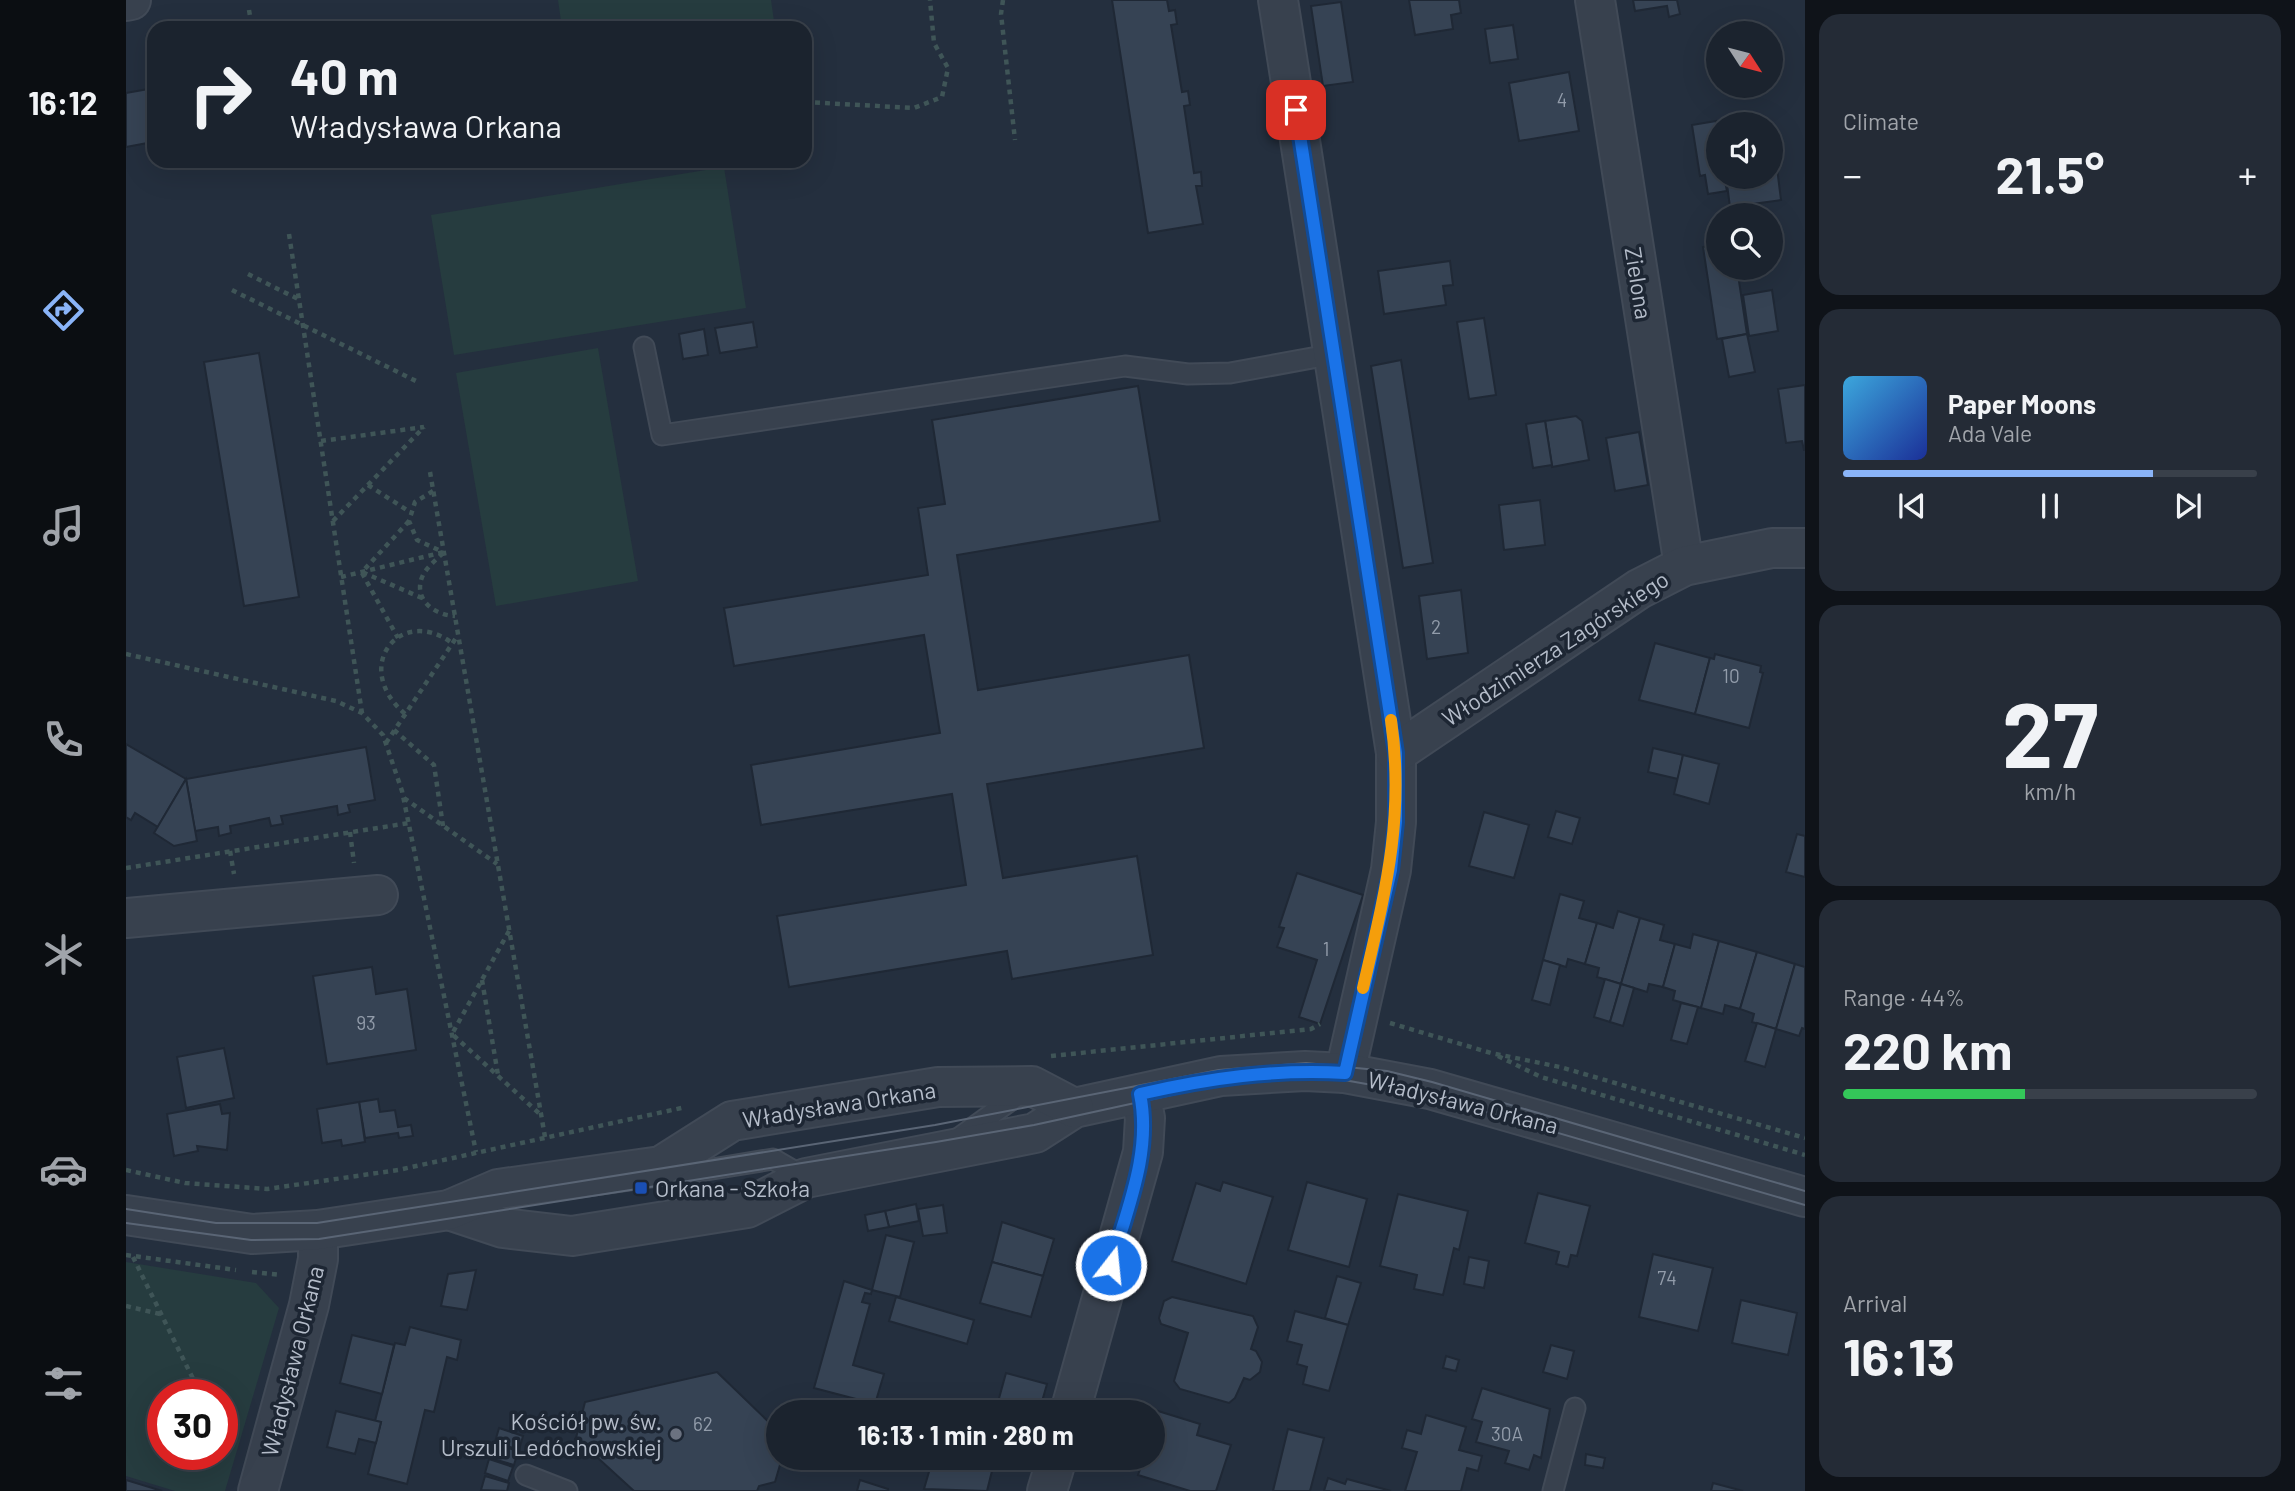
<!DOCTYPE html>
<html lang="en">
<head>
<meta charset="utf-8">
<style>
	body { margin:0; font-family:Barlow,sans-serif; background:#242b36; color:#f1f3f6; height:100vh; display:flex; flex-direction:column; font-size:26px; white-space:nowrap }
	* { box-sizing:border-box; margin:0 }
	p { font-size:23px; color:#a0a4aa }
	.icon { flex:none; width:38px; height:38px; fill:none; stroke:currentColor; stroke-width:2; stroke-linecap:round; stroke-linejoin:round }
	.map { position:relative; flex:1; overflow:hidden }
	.details { display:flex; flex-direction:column; gap:14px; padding:14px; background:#0f1319; width:490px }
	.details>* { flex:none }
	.top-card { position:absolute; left:21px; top:21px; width:665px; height:147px; border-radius:21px; box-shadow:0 7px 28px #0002,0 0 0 2px #39404a; background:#1b232e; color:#f1f3f6; overflow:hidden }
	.needle { width:46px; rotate:126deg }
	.fabs { position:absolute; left:1580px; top:21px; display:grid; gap:14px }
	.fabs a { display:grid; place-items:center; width:77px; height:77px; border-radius:50%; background:#1b232e; box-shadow:0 7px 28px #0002,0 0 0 2px #39404a; font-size:35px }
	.speed { position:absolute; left:21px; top:1379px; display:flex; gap:14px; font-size:35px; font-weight:700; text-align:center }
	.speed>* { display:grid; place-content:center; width:91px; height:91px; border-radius:50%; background:#1b232e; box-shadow:0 7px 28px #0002,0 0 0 2px #39404a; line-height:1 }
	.speed .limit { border:10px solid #d22; background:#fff; color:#111 }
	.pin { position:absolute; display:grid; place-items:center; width:60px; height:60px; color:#fff; margin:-30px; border-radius:14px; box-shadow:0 4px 10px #0006 }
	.me { position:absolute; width:77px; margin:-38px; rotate:16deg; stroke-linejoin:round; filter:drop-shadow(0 0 5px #0008) }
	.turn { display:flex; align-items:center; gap:24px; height:147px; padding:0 28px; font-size:32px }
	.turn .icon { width:91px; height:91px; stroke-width:2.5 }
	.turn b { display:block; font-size:49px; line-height:60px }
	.big { font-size:52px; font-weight:700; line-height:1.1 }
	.details .tile { flex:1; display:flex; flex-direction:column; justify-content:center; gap:10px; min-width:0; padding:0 24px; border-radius:21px; background:#242b36 }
	.details .dial { align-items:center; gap:0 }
	.dial b { font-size:91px; line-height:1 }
	.song { display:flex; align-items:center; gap:21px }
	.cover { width:84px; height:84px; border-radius:10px; background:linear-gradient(135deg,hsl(200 70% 55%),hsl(230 70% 35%)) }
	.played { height:7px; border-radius:4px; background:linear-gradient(90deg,#8ab4f8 75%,#39404a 75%) }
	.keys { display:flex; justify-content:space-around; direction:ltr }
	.heat { display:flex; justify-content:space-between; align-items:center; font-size:38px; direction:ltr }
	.charge { height:10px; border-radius:5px; background:linear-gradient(90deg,#34c759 44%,#39404a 0) }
	.trip { position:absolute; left:640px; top:1400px; width:399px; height:70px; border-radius:35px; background:#1b232e; box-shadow:0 7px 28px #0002,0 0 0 2px #39404a; font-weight:700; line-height:70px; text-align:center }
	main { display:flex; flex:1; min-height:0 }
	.tabs { display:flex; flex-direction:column; width:126px; justify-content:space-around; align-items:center; background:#0b0e12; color:#a0a4aa }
	.tabs .icon { width:49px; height:49px }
	.tabs .current { color:#8ab4f8 }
	.tabs b { font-size:32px; color:#f1f3f6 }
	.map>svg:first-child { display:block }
</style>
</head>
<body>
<main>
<nav class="tabs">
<b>16:12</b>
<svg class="icon current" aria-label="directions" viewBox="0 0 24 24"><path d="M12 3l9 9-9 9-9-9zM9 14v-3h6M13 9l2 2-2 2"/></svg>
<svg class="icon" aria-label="music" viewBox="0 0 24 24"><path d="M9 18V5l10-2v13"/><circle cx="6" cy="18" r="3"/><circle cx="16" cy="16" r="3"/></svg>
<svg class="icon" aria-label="phone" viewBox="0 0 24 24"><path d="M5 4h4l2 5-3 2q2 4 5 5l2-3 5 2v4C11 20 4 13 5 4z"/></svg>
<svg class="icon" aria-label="climate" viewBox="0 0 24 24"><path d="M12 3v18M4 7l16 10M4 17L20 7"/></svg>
<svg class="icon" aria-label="car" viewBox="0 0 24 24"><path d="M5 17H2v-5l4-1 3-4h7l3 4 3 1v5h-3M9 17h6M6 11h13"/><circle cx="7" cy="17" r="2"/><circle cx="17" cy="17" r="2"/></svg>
<svg class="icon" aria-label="filters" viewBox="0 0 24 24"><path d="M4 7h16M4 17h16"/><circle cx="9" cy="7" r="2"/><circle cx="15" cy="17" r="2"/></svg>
</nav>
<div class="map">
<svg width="1679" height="1491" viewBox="0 0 1679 1491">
	<rect width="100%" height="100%" fill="#242f3e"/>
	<g fill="#263c3f" fill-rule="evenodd">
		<path d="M432 0H645L649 28H436Z"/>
		<path d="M598 167 620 308 328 355 305 215Z"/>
		<path d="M472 348 512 581 370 606 330 373Z"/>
		<path d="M0 1262 130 1283 153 1308 99 1491H49L0 1476ZM37 1395H96V1454H37Z"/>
	</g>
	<g fill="#364354" stroke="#1f2835" stroke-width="2">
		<path d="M986 0H1041L1043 11 1049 10 1051 24 1045 25 1056 92 1062 91 1064 105 1058 106 1068 173 1075 172 1076 186H1070L1077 224 1022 233Z"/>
		<path d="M1283 0H1333L1335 13 1325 15 1327 29 1289 35Z"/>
		<path d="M1507 0H1551L1554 14 1543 17 1541 6 1509 11Z"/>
		<path d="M1215 2 1227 82 1197 86 1185 6Z"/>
		<path d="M1387 25 1392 59 1364 63 1359 29Z"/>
		<path d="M1443 72 1453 131 1393 141 1383 83Z"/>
		<path d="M28 88V147L27 142 0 147V93Z"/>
		<path d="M1590 121 1592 177H1598L1601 191 1582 194 1579 175 1574 176 1566 125Z"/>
		<path d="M1645 152H1649L1655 200 1604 207 1600 177H1645Z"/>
		<path d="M1592 245V268H1611L1621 334 1591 339 1577 247Z"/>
		<path d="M1324 261 1327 285 1317 286 1320 305 1258 314 1252 271Z"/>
		<path d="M1646 290 1652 331 1623 336 1617 295Z"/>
		<path d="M1358 318 1370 395 1343 399 1331 322Z"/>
		<path d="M627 322 631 347 594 353 589 328Z"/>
		<path d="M578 329 582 355 557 359 553 334Z"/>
		<path d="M1621 334 1629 372 1603 377 1596 339Z"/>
		<path d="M133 353 173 597 118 606 78 362Z"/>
		<path d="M1275 360 1307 563 1277 568 1245 366Z"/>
		<path d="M1679 385V450H1678L1676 441 1660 443 1652 389Z"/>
		<path d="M1012 386 1034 521 831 555 852 690 1063 655 1078 748 861 784 877 878 1011 856 1027 955 886 979 881 951 663 987 651 916 840 885 826 794 635 825 625 765 814 733 798 635 608 666 598 608 802 575 792 508 819 504 806 420Z"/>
		<path d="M1450 416 1456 421 1463 460 1426 467 1419 421Z"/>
		<path d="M1419 421 1426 465 1407 468 1400 424Z"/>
		<path d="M1513 432 1522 485 1489 491 1480 438Z"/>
		<path d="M1414 500 1419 545 1378 550 1373 505Z"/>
		<path d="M1335 590 1342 653 1301 659 1293 596Z"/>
		<path d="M1529 643 1584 658 1569 714 1513 700Z"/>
		<path d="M1589 654 1635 666 1634 672 1637 673 1623 728 1569 714 1584 658 1588 659Z"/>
		<path d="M0 744 60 779 32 827 9 813 5 820 0 817Z"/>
		<path d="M240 747 249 800 222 805 224 812 212 815 211 806 155 816 157 824 145 826 143 818 104 826 105 833 93 836 92 827 69 831 60 779Z"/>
		<path d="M1527 748 1557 755 1552 779 1522 772Z"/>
		<path d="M1557 755 1593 764 1583 804 1548 794Z"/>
		<path d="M60 779 71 841 48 846 28 833Z"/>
		<path d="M1430 811 1454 818 1446 844 1422 837Z"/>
		<path d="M1358 812 1403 825 1388 878 1343 866Z"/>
		<path d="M1671 834 1679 836V877L1660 872Z"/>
		<path d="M1171 873 1237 895 1194 1024 1173 1017 1191 960 1151 947 1158 928 1153 927Z"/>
		<path d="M1434 894 1458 901 1453 918 1471 923 1459 964 1442 959 1440 967 1417 960Z"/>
		<path d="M1492 911 1514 918 1495 984 1471 977 1473 968 1459 964 1471 923 1487 928Z"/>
		<path d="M1514 918 1538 925 1534 940 1549 944 1537 987 1523 984 1521 992 1495 984Z"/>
		<path d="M1567 934 1593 941 1575 1008 1547 1000 1549 991 1537 987 1549 944 1564 948Z"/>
		<path d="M1593 941 1631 952 1614 1009 1599 1005 1597 1014 1575 1008Z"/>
		<path d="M1631 952 1669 964 1650 1029 1626 1022 1628 1014 1614 1009Z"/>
		<path d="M1417 960 1434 965 1424 1005 1406 1000Z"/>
		<path d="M1669 964 1679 967V1029L1676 1028 1673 1036 1650 1029Z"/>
		<path d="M246 967 250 994 281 989 290 1050 201 1064 187 976Z"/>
		<path d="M1479 979 1495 984 1484 1022 1468 1017Z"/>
		<path d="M1495 984 1508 988 1497 1026 1484 1022Z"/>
		<path d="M1555 1003 1572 1007 1561 1044 1545 1040Z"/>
		<path d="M1631 1023 1650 1029 1639 1067 1619 1061Z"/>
		<path d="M98 1048 108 1098 60 1108 51 1057Z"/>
		<path d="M252 1099 254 1112 269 1110 272 1127 285 1125 287 1136 273 1138 272 1133 239 1138 233 1102Z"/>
		<path d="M233 1102 239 1142 216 1146 215 1140 196 1143 191 1109Z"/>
		<path d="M94 1104 96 1114 104 1113 101 1150 71 1146 72 1151 48 1156 41 1114Z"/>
		<path d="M1097 1182 1147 1197 1120 1284 1046 1261 1070 1183 1094 1191Z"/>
		<path d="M1181 1182 1241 1199 1223 1267 1162 1250Z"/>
		<path d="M1412 1193 1464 1206 1451 1256 1445 1255 1442 1267 1430 1264 1433 1252 1399 1243Z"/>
		<path d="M1272 1194 1342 1211 1333 1250 1328 1248 1317 1295 1288 1289 1291 1275 1254 1266Z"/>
		<path d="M790 1204 793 1221 763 1227 759 1211Z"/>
		<path d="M817 1205 821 1233 797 1236 792 1209Z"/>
		<path d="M759 1211 763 1227 742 1231 739 1215Z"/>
		<path d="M876 1222 928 1239 917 1276 866 1262Z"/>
		<path d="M760 1235 788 1242 774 1297 746 1290Z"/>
		<path d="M1527 1254 1587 1268 1572 1331 1513 1317Z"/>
		<path d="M1343 1257 1363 1261 1358 1288 1338 1284Z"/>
		<path d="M866 1262 917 1276 905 1317 854 1303Z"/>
		<path d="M350 1270 341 1310 315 1306 322 1274Z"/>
		<path d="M1211 1276 1235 1283 1222 1325 1199 1318Z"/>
		<path d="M718 1281 746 1290 745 1294 739 1293 736 1302 744 1304 727 1365 758 1374 749 1404 688 1388Z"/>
		<path d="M770 1297 848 1320 841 1344 763 1321Z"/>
		<path d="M1046 1297 1127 1316 1132 1327 1125 1349 1130 1351 1136 1362 1134 1372 1124 1380 1118 1378 1109 1398 1103 1403 1054 1389 1048 1381 1062 1333 1035 1324 1033 1318 1038 1301Z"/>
		<path d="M1615 1300 1671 1313 1662 1355 1606 1343Z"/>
		<path d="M1169 1311 1222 1325 1203 1391 1177 1384 1181 1367 1171 1364 1176 1345 1161 1341Z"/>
		<path d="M284 1327 335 1340 331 1360 321 1357 308 1412 299 1410 281 1484 242 1474 255 1422 249 1421 269 1343 279 1345Z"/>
		<path d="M226 1335 268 1345 256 1394 214 1383Z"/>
		<path d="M1425 1345 1448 1351 1441 1379 1417 1372Z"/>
		<path d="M1320 1356 1333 1360 1330 1371 1317 1368Z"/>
		<path d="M591 1372 651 1430 646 1444 653 1449V1458H656L649 1482 633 1486 631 1491H508L450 1438 459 1402Z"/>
		<path d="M880 1373 921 1384 913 1412 872 1402Z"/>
		<path d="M1356 1388 1424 1409 1415 1458 1408 1455 1403 1470 1379 1463 1383 1451 1350 1442 1356 1422 1346 1419Z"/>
		<path d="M210 1411 255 1422 250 1443 233 1439 229 1454 201 1447Z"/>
		<path d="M1032 1411 1074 1424 1071 1435 1105 1445 1090 1491H1064L1012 1475 1018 1458H1027V1426Z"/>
		<path d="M1300 1415 1340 1427 1333 1450 1356 1456 1352 1471 1341 1468 1335 1491H1279L1291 1452 1276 1448 1281 1430 1295 1434Z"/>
		<path d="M373 1428 397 1436 393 1450 369 1442Z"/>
		<path d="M1162 1429 1198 1438 1184 1491H1147Z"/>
		<path d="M368 1444 392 1451 388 1465 364 1458Z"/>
		<path d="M1460 1454 1479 1458 1477 1468 1459 1465Z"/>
		<path d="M807 1458H834L867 1467 861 1491 798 1489Z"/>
		<path d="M363 1459 387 1467 382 1481 359 1473Z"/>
		<path d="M359 1476 383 1483 381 1491 355 1490Z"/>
		<path d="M1202 1478 1219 1484 1221 1479 1265 1491H1198Z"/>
		<path d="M0 1480 36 1491H0Z"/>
		<path d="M734 1480 762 1489V1491H731Z"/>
		<path d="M1587 1483 1617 1491H1585Z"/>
	</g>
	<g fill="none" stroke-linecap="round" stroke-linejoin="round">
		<defs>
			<g id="service">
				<path d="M518 347 536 435 999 366 1062 374 1104 373 1208 354"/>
				<path d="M830 1140 899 1090"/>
				<path d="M540 1167 568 1172 647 1159 680 1178"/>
				<path d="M400 1475 441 1491"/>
				<path d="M1427 1491 1449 1408"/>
			</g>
			<g id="minor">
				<path d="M1152 0 1270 753V822L1265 870 1219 1073"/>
				<path d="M1469 0 1558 566"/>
				<path d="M0 1 5 0"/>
				<path d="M1270 753 1513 589 1558 566 1646 548H1679"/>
				<path d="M0 918 252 895"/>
				<path d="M944 1412 1017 1152 1019 1118 1014 1094"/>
				<path d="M132 1491 183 1305 192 1259V1230"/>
				<path d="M921 1491 931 1458"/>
			</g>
			<g id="tertiary">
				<path d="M323 1210 377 1228 446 1236 621 1208 680 1178 909 1133 948 1108 1095 1076 1179 1071 1219 1073 1304 1089 1679 1197"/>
				<path d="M0 1215 126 1234 192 1230 323 1210 372 1189 535 1166 606 1121 812 1087 906 1086 948 1108"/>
			</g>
		</defs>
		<use href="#service" stroke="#414a57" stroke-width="23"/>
		<use href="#minor" stroke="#414a57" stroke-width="42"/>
		<use href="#tertiary" stroke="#414a57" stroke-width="42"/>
		<g stroke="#3f5557" stroke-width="4.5" stroke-dasharray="5 5" stroke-linecap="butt">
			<path d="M877 0 875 14 889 140"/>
			<path d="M123 10 126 28"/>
			<path d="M679 102 788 108 816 97 822 68 808 43 804 0"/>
			<path d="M614 164V161"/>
			<path d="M163 234 236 713"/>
			<path d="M122 274 172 299"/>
			<path d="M106 290 292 382"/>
			<path d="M195 441 298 427"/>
			<path d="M304 472 419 1137"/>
			<path d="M242 485 284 512"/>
			<path d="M307 491 289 502 283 521 291 540 317 552"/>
			<path d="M207 521 298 427"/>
			<path d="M283 521 236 572 296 598"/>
			<path d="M317 553C310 560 302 566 297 575 286 598 307 615 329 616"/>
			<path d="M236 573 272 638"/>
			<path d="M215 577 318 552"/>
			<path d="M0 654 210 701 236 713 257 735 276 791 350 1152"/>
			<path d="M279 714C224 666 275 605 326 643"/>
			<path d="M268 730 308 765 317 826"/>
			<path d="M260 743 332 635"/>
			<path d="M278 798 371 864"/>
			<path d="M224 832 228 863"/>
			<path d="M104 851 108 874"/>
			<path d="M0 868 283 823"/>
			<path d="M383 931 326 1034 416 1116"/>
			<path d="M356 980 372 1075"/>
			<path d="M1264 1023 1365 1053 1434 1067 1679 1138"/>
			<path d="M925 1056 1185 1029 1194 1024"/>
			<path d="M1372 1056 1415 1077 1679 1155"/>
			<path d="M0 1170 59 1183 141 1189 272 1170 560 1107"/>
			<path d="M0 1255 110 1270"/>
			<path d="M7 1257 75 1395"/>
			<path d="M126 1272 155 1275"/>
			<path d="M0 1306 34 1314"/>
			<path d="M96 1440 105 1458"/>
		</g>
		<use href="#service" stroke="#38414e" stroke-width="19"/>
		<use href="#minor" stroke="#38414e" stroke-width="38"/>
		<use href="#tertiary" stroke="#38414e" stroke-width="38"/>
		<g stroke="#5a6575" stroke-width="2">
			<path d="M0 1209 90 1223H191L809 1125 1093 1070 1180 1063 1261 1071 1306 1082 1679 1191"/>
			<path d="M0 1223 125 1240 193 1239 810 1142 908 1125 1096 1084 1139 1078 1218 1080 1302 1095 1679 1205"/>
		</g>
	</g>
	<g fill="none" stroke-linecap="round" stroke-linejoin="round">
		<defs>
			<path id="route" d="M985 1265C1001 1209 1026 1152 1014 1094 1084 1078 1148 1069 1219 1073L1265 870 1270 822V753L1170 110"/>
		</defs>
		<use href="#route" stroke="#114b97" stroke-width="18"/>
		<use href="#route" stroke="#1a73e8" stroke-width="12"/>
		<path stroke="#f59e0b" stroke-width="12" d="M1237 988C1259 893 1279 818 1265 720"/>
	</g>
	<rect fill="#1a4fb4" stroke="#1d2633" stroke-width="2.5" x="508" y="1181" width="14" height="14" rx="3.5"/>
	<circle fill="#6b7280" stroke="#1d2633" stroke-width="2.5" cx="550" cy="1434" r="7"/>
	<g text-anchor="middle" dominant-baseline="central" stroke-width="7" stroke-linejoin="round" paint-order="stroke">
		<g font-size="19" fill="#929caa">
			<text x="1436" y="99">4</text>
			<text x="1310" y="626">2</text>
			<text x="1605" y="675">10</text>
			<text x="1200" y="948">1</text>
			<text x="240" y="1022">93</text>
			<text x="1541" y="1277">74</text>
			<text x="577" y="1423">62</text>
			<text x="1381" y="1433">30A</text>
		</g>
		<g font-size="23" fill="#b4bcc9" stroke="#1d2633">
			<text transform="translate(1513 283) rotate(81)">Zielona</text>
			<text transform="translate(1429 648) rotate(-33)">Włodzimierza Zagórskiego</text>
			<text transform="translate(1337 1102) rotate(14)">Władysława Orkana</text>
			<text transform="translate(713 1104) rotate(-9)">Władysława Orkana</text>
			<text transform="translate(166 1361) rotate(-76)">Władysława Orkana</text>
		</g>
		<g font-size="23" fill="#b4bcc9" stroke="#1d2633" text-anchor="start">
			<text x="529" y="1188">Orkana - Szkoła</text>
			<text x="536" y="1421" text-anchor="end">Kościół pw. św.<tspan x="536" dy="26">Urszuli Ledóchowskiej</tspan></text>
		</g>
	</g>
</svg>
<div class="fabs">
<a><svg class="needle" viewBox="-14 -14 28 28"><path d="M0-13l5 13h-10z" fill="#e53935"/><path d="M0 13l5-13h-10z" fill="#a0a4aa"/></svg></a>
<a><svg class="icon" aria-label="sound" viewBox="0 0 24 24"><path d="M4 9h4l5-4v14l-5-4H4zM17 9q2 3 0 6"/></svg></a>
<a><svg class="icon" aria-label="search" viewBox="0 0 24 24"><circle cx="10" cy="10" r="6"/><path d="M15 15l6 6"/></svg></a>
</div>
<div class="speed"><div class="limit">30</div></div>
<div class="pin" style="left:1170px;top:110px;background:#d93025"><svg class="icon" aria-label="arrive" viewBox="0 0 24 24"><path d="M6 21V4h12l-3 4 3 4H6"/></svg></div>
<svg class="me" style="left:985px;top:1265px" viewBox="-20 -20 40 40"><circle r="17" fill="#1a73e8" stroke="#fff" stroke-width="3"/><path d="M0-11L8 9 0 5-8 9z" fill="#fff"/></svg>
<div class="trip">16:13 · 1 min · 280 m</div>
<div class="top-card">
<div class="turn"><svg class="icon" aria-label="right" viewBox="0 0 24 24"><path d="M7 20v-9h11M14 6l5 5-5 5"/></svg><div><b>40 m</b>Władysława Orkana</div></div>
</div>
</div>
<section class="details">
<div class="tile"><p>Climate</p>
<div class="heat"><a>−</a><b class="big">21.5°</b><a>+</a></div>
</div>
<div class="tile">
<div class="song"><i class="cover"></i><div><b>Paper Moons</b><p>Ada Vale</p></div></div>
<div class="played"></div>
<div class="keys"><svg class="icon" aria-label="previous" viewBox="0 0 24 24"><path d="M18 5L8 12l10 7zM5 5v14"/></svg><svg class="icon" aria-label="pause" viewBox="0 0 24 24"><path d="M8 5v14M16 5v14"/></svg><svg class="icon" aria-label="next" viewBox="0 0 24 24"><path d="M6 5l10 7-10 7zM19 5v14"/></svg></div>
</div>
<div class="tile dial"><b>27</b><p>km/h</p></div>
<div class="tile"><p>Range · 44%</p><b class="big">220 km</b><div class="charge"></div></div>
<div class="tile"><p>Arrival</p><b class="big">16:13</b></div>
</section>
</main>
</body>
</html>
